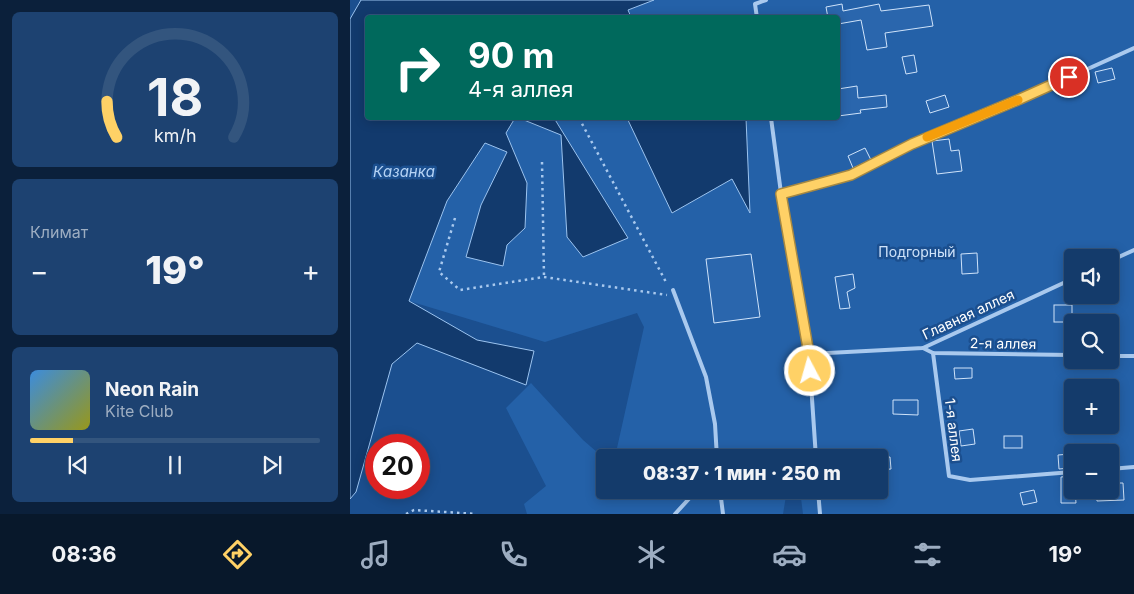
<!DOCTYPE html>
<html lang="ru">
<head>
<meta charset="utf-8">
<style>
	body { margin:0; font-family:Inter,sans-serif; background:#1d4271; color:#f1f3f6; height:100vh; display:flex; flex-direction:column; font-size:19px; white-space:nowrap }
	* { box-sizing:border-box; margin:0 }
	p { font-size:16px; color:#9dadc1 }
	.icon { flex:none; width:28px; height:28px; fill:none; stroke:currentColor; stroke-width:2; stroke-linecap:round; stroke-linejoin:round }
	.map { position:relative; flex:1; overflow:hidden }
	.side { display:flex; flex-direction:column; gap:12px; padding:12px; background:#0b203b; width:350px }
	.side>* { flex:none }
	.top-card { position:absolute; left:15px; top:15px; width:475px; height:105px; border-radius:5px; box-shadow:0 2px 12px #0003,0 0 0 1px #33557e; background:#00695c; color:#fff; overflow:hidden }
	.controls { position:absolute; left:714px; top:249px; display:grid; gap:10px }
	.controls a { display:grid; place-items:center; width:55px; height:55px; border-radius:5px; background:#143b6b; box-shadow:0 2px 12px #0003,0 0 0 1px #33557e; font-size:25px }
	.speed { position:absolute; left:15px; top:434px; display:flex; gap:10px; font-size:25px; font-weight:700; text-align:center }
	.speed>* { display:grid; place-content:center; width:65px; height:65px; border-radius:50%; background:#143b6b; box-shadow:0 2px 12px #0003,0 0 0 1px #33557e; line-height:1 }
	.speed .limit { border:8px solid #d22; background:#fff; color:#111 }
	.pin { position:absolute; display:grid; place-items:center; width:42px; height:42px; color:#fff; margin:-21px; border:2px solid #fff; border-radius:50%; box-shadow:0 1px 5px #0007 }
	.me { position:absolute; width:55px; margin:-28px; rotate:354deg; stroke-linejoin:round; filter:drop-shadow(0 0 4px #0008) }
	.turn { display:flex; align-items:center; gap:18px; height:105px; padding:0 20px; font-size:22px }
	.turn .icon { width:65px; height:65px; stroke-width:2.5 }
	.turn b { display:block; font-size:35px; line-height:42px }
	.big { font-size:38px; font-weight:800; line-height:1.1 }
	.side .widget { flex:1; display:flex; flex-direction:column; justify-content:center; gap:8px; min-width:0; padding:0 18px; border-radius:8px; background:#1d4271 }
	.side .dial { align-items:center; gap:0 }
	.dial svg { height:130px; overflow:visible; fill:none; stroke:#33557e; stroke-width:7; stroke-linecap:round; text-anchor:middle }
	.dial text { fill:#f1f3f6; stroke:none }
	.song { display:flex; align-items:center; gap:15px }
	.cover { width:60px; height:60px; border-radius:8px; background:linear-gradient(135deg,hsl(210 70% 55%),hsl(60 70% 35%)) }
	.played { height:5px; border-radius:2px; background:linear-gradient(90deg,#ffd166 15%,#33557e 15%) }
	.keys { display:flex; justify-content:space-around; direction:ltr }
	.heat { display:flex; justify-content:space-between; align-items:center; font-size:28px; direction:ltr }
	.trip { position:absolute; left:246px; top:449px; width:292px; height:50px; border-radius:5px; background:#143b6b; box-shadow:0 2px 12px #0003,0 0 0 1px #33557e; font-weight:800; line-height:50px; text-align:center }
	.tab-bar { display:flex; height:80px; justify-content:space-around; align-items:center; background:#08182b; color:#9dadc1 }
	.tab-bar .icon { width:35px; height:35px }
	.tab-bar .current { color:#ffd166 }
	.tab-bar b { font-size:22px; color:#f1f3f6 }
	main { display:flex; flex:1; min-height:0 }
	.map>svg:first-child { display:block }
</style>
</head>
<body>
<main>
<section class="side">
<div class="widget dial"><svg viewBox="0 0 100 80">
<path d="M14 69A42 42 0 1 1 86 69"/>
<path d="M14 69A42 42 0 0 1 8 47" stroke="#ffd166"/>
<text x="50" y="56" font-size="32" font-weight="700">18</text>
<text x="50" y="72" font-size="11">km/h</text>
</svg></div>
<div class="widget"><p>Климат</p>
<div class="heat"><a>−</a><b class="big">19°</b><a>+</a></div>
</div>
<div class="widget">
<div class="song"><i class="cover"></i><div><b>Neon Rain</b><p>Kite Club</p></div></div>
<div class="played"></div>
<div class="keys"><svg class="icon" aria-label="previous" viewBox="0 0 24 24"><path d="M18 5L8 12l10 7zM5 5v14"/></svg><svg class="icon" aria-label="pause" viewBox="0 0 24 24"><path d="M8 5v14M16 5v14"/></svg><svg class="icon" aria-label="next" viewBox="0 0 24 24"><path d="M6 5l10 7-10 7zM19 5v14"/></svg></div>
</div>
</section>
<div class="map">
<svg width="784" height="514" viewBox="0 0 784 514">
	<rect width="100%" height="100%" fill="#1b4f8f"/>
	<g fill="#2461a8" fill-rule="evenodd">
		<path d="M304 0H784V514H453L450 490H530V458H445V455L444 458 265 457 294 327 287 313 195 342 59 301 97 201 135 143 157 152 131 205 157 245 175 228 177 183 156 133 165 118H169L211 134 217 237 278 238 204 118H277L322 213 382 179 400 212 396 118H394H488V18H281L278 10ZM722 258H760V295H722ZM722 322H760V360H722ZM722 388H760V425H722ZM722 452H760V490H722Z"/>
		<path d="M181 383 233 440 255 459V490H437L433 514H177L174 504 196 486 156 408Z"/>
	</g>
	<g fill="#123a6d" stroke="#9cc4f0">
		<path d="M11 0H304L278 10 281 17 18 18V118H165L156 133 177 183 175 228 157 245 153 266 116 257 131 205 157 152 135 143 97 201 59 301 127 340 184 351 176 385 67 343 42 364 6 492 0 499V19Z"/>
		<path d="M169 118H204L278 238 233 257 217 237 211 135Z"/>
		<path d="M277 118H396L400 213 382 179 322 213Z"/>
	</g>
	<g fill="#2a66ad" stroke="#cfe3fa">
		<path d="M492 4 493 11 529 4 531 11 579 5 583 26 535 33 537 47 517 50 511 20 488 24V18H478L476 7Z"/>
		<path d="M564 55 567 72 556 74 552 57Z"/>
		<path d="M762 68 765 79 748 83 745 72Z"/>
		<path d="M507 86 508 98 536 95 537 107 510 110 511 113 488 116V89Z"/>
		<path d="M595 95 599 107 580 113 576 101Z"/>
		<path d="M599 139 601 151 609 150 612 171 587 174 582 141Z"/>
		<path d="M515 148 521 160 503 168 498 156Z"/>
		<path d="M627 253 628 273 612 274 611 254Z"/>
		<path d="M401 254 410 317 364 323 356 259Z"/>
		<path d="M503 274 505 288 497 292 500 308 490 309 485 277Z"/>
		<rect x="704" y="305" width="18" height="17"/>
		<path d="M604 368H622V378L605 379Z"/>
		<path d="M543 400H568V415L543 414Z"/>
		<path d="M623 429 625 444 611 446 609 431Z"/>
		<rect x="654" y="436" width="18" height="12"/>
		<path d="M720 454V468L709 469 708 455Z"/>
		<path d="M540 457 541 469 530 470V458Z"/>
		<path d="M721 476V488H722V490H725L726 503H711V477Z"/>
		<path d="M760 483H773L774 500 747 501 746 490H760Z"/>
		<path d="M684 490 687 502 673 505 670 493Z"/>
	</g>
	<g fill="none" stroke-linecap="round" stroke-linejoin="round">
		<g stroke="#a9c9ee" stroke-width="2.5" stroke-dasharray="2.5 4" stroke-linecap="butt">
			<path d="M229 118 317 284"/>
			<path d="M192 162 194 277"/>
			<path d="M105 218 89 272 110 290 194 277 317 295"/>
			<path d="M56 514 64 510 126 514"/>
		</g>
		<g stroke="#a9c9ee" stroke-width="4">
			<path d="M407 18 405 4 416 0"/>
			<path d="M421 118 431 193 459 354 466 458"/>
			<path d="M431 193 501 175 562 144 671 99 784 48"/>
			<path d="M760 261 784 250"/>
			<path d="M323 290 356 377 365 424 367 458"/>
			<path d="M573 348 583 353 722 355"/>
			<path d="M583 353 599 476 620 480 722 472"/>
			<path d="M459 354 573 348 722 279"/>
			<path d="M760 356H784"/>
			<path d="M760 469 784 467"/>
			<path d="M370 490 373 514"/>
			<path d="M468 490 470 514"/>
			<path d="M325 514 347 490"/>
		</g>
	</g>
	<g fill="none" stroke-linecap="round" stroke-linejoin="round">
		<defs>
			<path id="route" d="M460 371 459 354 431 194 501 175 562 144 670 99 719 77"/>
		</defs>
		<use href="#route" stroke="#a68842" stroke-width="12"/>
		<use href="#route" stroke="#ffd166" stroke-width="9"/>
		<path stroke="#f59e0b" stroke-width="9" d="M577 137 668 100"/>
	</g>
	<g text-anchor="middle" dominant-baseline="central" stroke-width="5" stroke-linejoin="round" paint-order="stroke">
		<g font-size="14" fill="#cfe3fa" stroke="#1b4f8f">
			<text x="567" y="251">Подгорный</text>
		</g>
		<g font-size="14" fill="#fff" stroke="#1b4f8f">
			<text transform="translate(618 314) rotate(-25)">Главная аллея</text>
			<text transform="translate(653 343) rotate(1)">2-я аллея</text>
			<text transform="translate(604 430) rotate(83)">1-я аллея</text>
		</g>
		<g font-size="15" font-style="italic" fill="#b5d3f5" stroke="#1b4f8f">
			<text x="54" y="171">Казанка</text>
		</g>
	</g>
</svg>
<div class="controls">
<a><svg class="icon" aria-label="sound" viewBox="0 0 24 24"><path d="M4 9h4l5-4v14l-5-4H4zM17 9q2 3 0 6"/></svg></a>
<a><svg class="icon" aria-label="search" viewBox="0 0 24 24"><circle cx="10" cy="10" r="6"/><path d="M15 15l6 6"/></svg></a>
<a>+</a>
<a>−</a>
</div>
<div class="speed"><div class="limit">20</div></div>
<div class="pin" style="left:719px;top:77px;background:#d93025"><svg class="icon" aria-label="arrive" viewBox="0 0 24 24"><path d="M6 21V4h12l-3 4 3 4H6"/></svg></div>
<svg class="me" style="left:460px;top:371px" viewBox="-20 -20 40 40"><circle r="17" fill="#ffd166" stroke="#fff" stroke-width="3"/><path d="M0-11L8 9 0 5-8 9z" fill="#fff"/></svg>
<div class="trip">08:37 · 1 мин · 250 m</div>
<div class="top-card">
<div class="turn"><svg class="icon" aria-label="right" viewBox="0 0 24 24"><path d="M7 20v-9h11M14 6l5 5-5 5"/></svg><div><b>90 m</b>4-я аллея</div></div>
</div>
</div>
</main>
<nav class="tab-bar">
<b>08:36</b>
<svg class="icon current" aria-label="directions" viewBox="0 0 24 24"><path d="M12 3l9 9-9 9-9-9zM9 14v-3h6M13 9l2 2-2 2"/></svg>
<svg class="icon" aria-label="music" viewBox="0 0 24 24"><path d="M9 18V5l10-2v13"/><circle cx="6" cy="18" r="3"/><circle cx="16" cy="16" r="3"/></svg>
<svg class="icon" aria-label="phone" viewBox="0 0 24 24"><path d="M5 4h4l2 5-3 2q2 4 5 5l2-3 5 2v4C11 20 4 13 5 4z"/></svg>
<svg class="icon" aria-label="climate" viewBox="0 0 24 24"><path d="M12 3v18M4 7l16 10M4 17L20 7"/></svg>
<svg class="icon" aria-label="car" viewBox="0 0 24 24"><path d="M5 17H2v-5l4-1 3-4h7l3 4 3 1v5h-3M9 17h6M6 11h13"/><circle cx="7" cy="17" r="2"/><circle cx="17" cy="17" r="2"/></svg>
<svg class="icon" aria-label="filters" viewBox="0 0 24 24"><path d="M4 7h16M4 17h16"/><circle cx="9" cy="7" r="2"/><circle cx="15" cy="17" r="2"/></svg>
<b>19°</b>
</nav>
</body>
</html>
